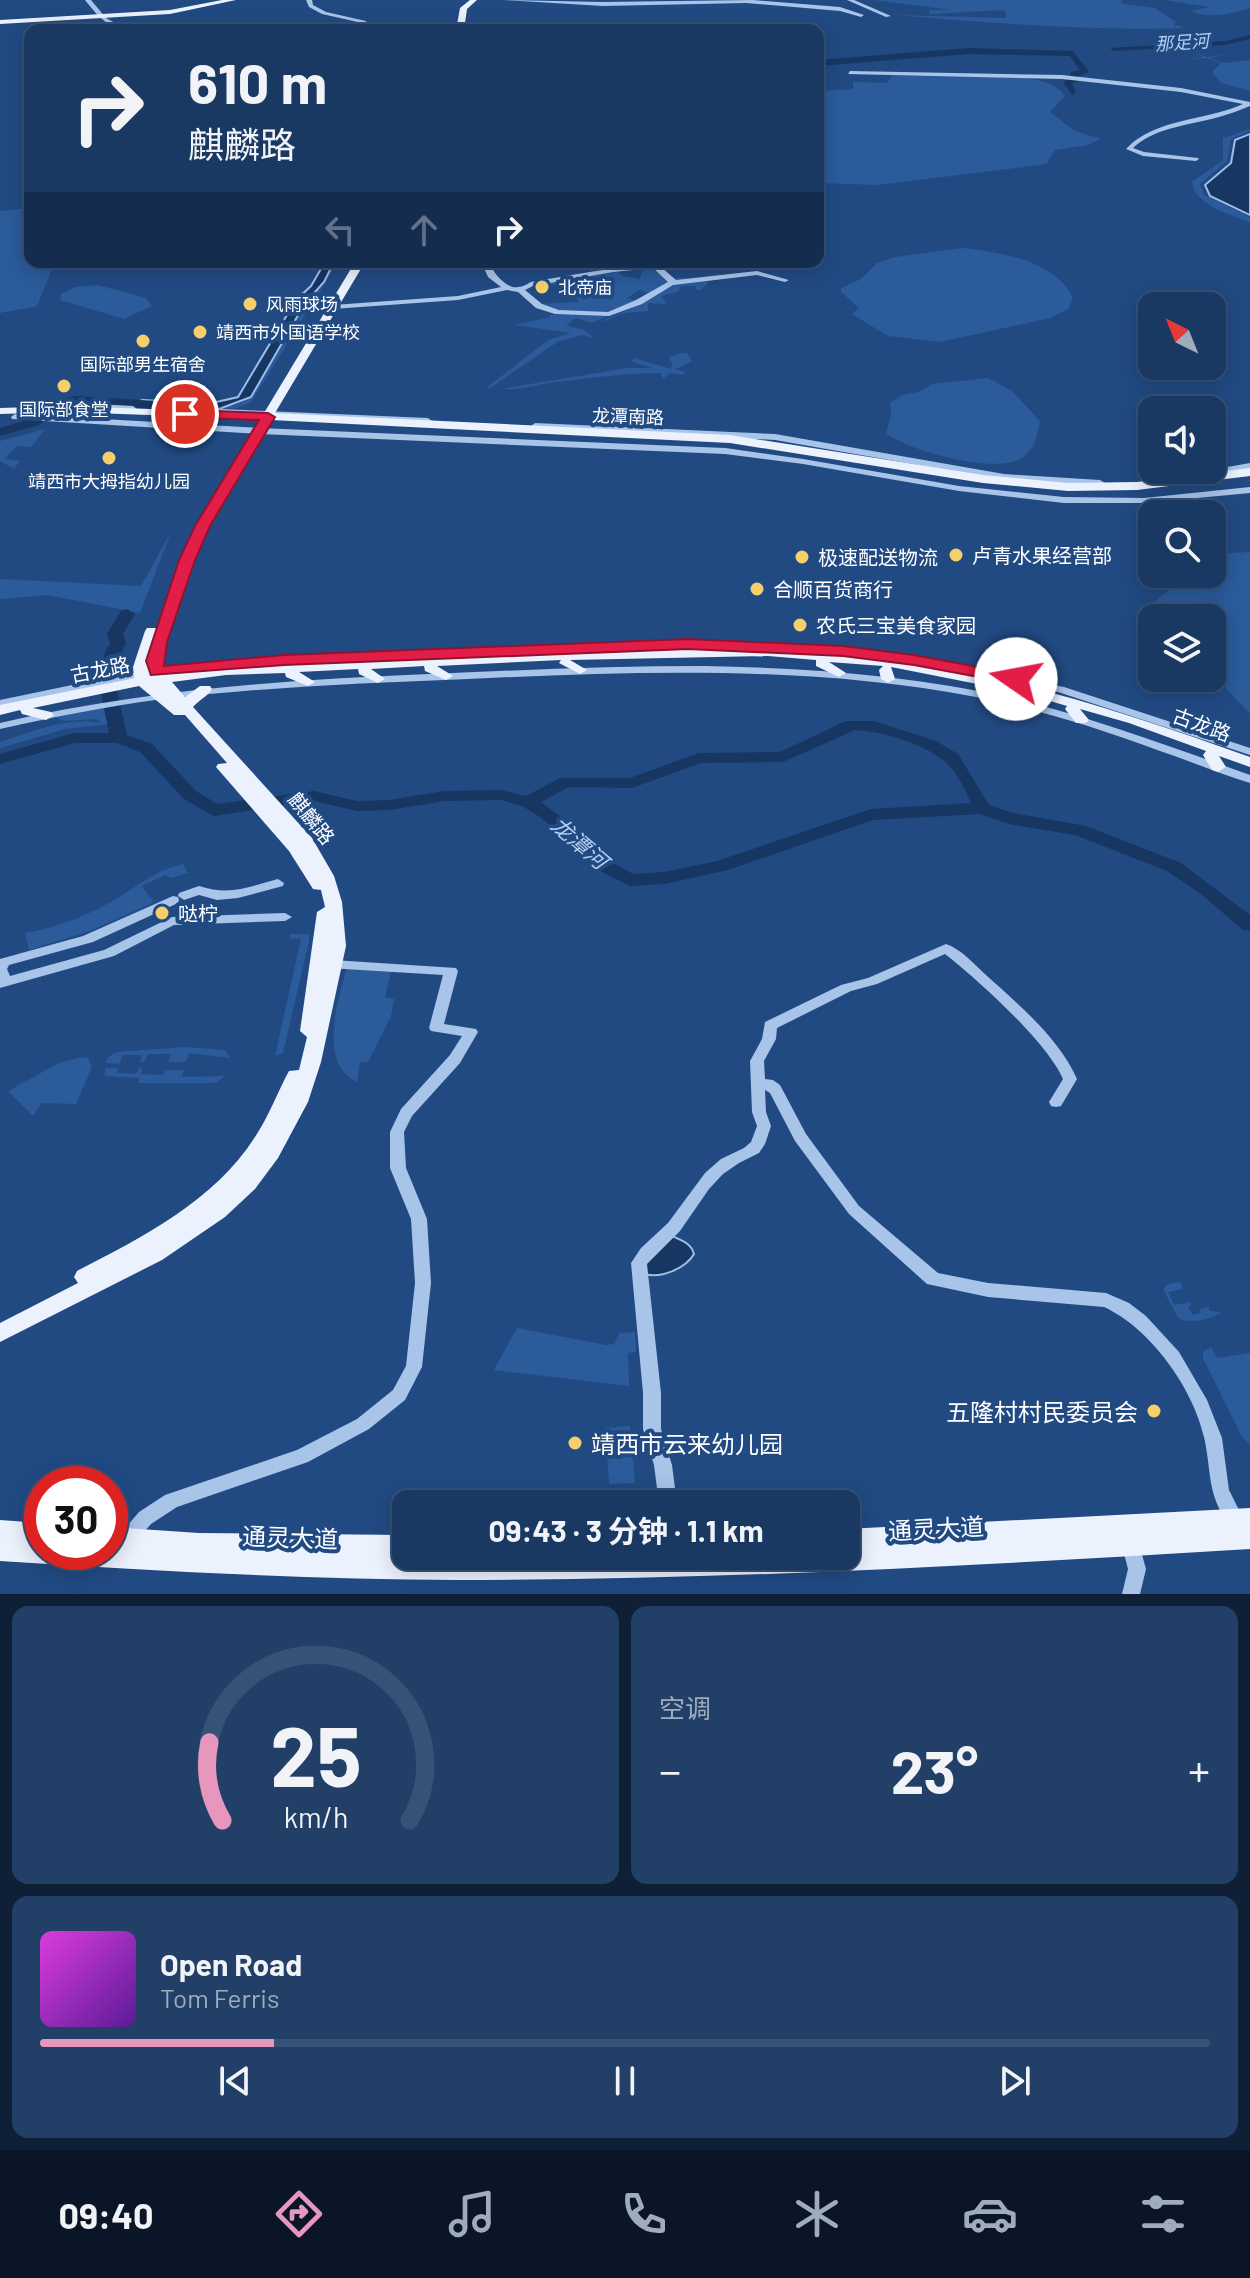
<!DOCTYPE html>
<html lang="zh">
<head>
<meta charset="utf-8">
<style>
	body { margin:0; font-family:Barlow,"Noto Sans SC",sans-serif; background:#223f68; color:#f1f3f6; height:100vh; display:flex; flex-direction:column; font-size:30px; white-space:nowrap }
	* { box-sizing:border-box; margin:0 }
	p { font-size:26px; color:#9facbe }
	.icon { flex:none; width:44px; height:44px; fill:none; stroke:currentColor; stroke-width:2; stroke-linecap:round; stroke-linejoin:round }
	.map { position:relative; height:1594px; overflow:hidden }
	.drawer { display:flex; flex-direction:column; gap:12px; padding:12px; background:#0e1f36; flex:1 }
	.drawer>* { flex:none }
	.hud { position:absolute; left:24px; top:24px; width:800px; height:244px; border-radius:16px; box-shadow:0 4px 20px #0003,0 0 0 2px #375277; background:#193862; color:#f1f3f6; overflow:hidden }
	.needle { width:52px; rotate:317deg }
	.controls { position:absolute; left:1138px; top:292px; display:grid; gap:16px }
	.controls a { display:grid; place-items:center; width:88px; height:88px; border-radius:16px; background:#193862; box-shadow:0 4px 20px #0003,0 0 0 2px #375277; font-size:40px }
	.speed { position:absolute; left:24px; top:1466px; display:flex; gap:16px; font-size:40px; font-weight:700; text-align:center }
	.speed>* { display:grid; place-content:center; width:104px; height:104px; border-radius:50%; background:#193862; box-shadow:0 4px 20px #0003,0 0 0 2px #375277; line-height:1 }
	.speed .limit { border:12px solid #d22; background:#fff; color:#111 }
	.pin { position:absolute; display:grid; place-items:center; width:68px; height:68px; color:#fff; margin:-34px; border:4px solid #fff; border-radius:50%; box-shadow:0 2px 8px #0007 }
	.me { position:absolute; width:88px; margin:-44px; rotate:282deg; stroke-linejoin:round; filter:drop-shadow(0 0 6px #0008) }
	.turn { display:flex; align-items:center; gap:28px; height:168px; padding:0 32px; font-size:36px }
	.turn .icon { width:104px; height:104px; stroke-width:2.5 }
	.turn b { display:block; font-size:56px; line-height:68px }
	.lanes { display:flex; align-items:center; height:76px; padding:0 32px; background:#0003; justify-content:center; gap:40px; direction:ltr }
	.lanes .off { opacity:.35 }
	.big { font-size:60px; font-weight:700; line-height:1.1 }
	.drawer .card { flex:1; display:flex; flex-direction:column; justify-content:center; gap:12px; min-width:0; padding:0 28px; border-radius:16px; background:#223f68 }
	.drawer .dial { align-items:center; gap:0 }
	.dial svg { height:208px; overflow:visible; fill:none; stroke:#375277; stroke-width:7; stroke-linecap:round; text-anchor:middle }
	.dial text { fill:#f1f3f6; stroke:none }
	.song { display:flex; align-items:center; gap:24px }
	.cover { width:96px; height:96px; border-radius:12px; background:linear-gradient(135deg,hsl(300 70% 55%),hsl(270 70% 35%)) }
	.played { height:8px; border-radius:4px; background:linear-gradient(90deg,#e797bd 20%,#375277 20%) }
	.keys { display:flex; justify-content:space-around; direction:ltr }
	.heat { display:flex; justify-content:space-between; align-items:center; font-size:44px; direction:ltr }
	.drawer .tiles { flex:1; display:grid; gap:12px; grid-template-columns:1fr 1fr }
	.card:last-child { grid-column:span 2 }
	.trip { position:absolute; left:392px; top:1490px; width:468px; height:80px; border-radius:16px; background:#193862; box-shadow:0 4px 20px #0003,0 0 0 2px #375277; font-weight:700; line-height:80px; text-align:center }
	.tab-bar { display:flex; height:128px; justify-content:space-around; align-items:center; background:#0a1627; color:#9facbe }
	.tab-bar .icon { width:56px; height:56px }
	.tab-bar .on { color:#e797bd }
	.tab-bar b { font-size:36px; color:#f1f3f6 }
	.map>svg:first-child { display:block }
</style>
</head>
<body>
<div class="map">
<svg width="1250" height="1594" viewBox="0 0 1250 1594">
	<rect width="100%" height="100%" fill="#214a83"/>
	<g fill="#2b5b9b">
		<path d="M873 0H1122L1121 2 1125 4 1155 8 1176 22 1173 27 1177 25 1184 28C1089 31 991 23 894 15L1005 18 1007 15 1004 10 929 14 930 10H952Z"/>
		<path d="M1164 0H1250V8C1229 14 1211 19 1191 11L1209 7Z"/>
		<path d="M1194 52 1207 57 1228 54 1209 58 1224 63 1250 60V91L1221 83 1212 72 1221 63 1206 58 1189 60 1203 57Z"/>
		<path d="M893 75C932 78 1038 65 1063 93L1064 97 1050 112 1075 131 1101 139 1088 145 1055 150 1047 163 1040 165 878 185 818 183V91L853 89V82L887 83Z"/>
		<path d="M1250 129V131L1231 139 1227 161 1200 184 1204 195 1250 217V223C1230 213 1196 207 1192 182L1223 160V138Z"/>
		<path d="M30 208V262H55L37 306 0 313V211Z"/>
		<path d="M962 248C998 252 1056 260 1073 298L1068 309 1050 318 940 342 888 336 852 314 859 308 841 292V288L861 279 877 263 895 257Z"/>
		<path d="M334 262H338L251 402 237 408 219 409 241 403 305 303 324 282Z"/>
		<path d="M651 269 671 281 652 294 639 290 627 298 639 302 637 304 675 283 673 278H687L688 281 683 282 708 280V283L701 290H696V286H681L678 292 661 296 667 304 648 303V311C639 312 630 312 621 314 612 316 611 321 601 321L632 308 631 305 592 323 576 318 566 325 584 330 594 338 582 335 559 341 490 388H486L548 340 571 333 515 325 551 317 548 315 575 314 539 304 579 302 569 286 543 284 616 270 623 276 640 279 642 271Z"/>
		<path d="M98 285 146 298 152 306 124 319 60 300 61 294 75 287Z"/>
		<path d="M681 353H687L692 361 676 369 685 372 684 375 670 373 663 379 661 373C626 373 591 378 556 382 533 385 525 390 501 389L627 368H652L631 361 634 358 671 369 672 363 669 357Z"/>
		<path d="M988 378 1012 391 1040 421C1037 436 1035 451 1020 459 991 474 912 451 886 434L891 415 890 403 902 395 919 392 932 384Z"/>
		<path d="M45 429 31 447 17 446 5 459 20 461 14 469 0 461V441Z"/>
		<path d="M171 532 140 613 48 595 0 599V579L141 586Z"/>
		<path d="M1250 552V714L1225 687 1229 678 1212 667V618H1152V623C1147 602 1162 595 1178 585V574H1212V554Z"/>
		<path d="M99 709H107L110 724 65 729 0 748V742C32 732 67 716 101 723L97 719 64 721 54 717Z"/>
		<path d="M183 864 188 873 171 878 165 875 142 886 153 901 152 903 90 931 29 950 25 933C57 928 94 913 121 896 142 882 158 870 183 864Z"/>
		<path d="M290 934H309V941L283 1053 275 1056 301 939 290 938Z"/>
		<path d="M347 968H392L385 997 394 999 391 1016 368 1062H360L357 1082C318 1064 337 1001 347 968Z"/>
		<path d="M185 1047 225 1050 231 1058 189 1053 186 1062H168L171 1054H148L144 1062H140L142 1055H123L119 1064 106 1063 108 1057 116 1052Z"/>
		<path d="M82 1057 88 1058 92 1067 76 1104 42 1103 33 1116 8 1091 59 1063Z"/>
		<path d="M106 1068H118L117 1073 136 1074 139 1068H142L141 1074 164 1075 165 1070H184L182 1077 225 1076 217 1082 209 1083H139V1078L104 1076Z"/>
		<path d="M1180 1282 1183 1289 1168 1292 1174 1305 1190 1302 1191 1305 1188 1307 1193 1315 1201 1313 1200 1309 1209 1307 1210 1311 1222 1312C1210 1319 1192 1325 1178 1318L1163 1289 1168 1284Z"/>
		<path d="M517 1328 606 1345 614 1344 620 1333 635 1332 636 1352 628 1353 629 1386 494 1370Z"/>
		<path d="M1211 1347 1217 1358 1250 1353V1444L1242 1437 1203 1358V1352Z"/>
		<path d="M630 1426 635 1483 609 1484 605 1428Z"/>
	</g>
	<g fill="#173662" stroke="#9cbfea" stroke-width="2">
		<path d="M1250 134V215L1210 196 1205 185 1231 163 1235 140Z"/>
		<path d="M325 262H334L324 282 305 303 251 397 219 409 134 405 142 400 212 403 238 397 296 300 311 286Z"/>
		<path d="M672 1236C681 1240 691 1243 694 1254 686 1268 661 1279 645 1274L643 1265Z"/>
	</g>
	<g fill="none" stroke-linecap="round" stroke-linejoin="round">
		<g fill="#173662" fill-rule="evenodd">
			<path d="M1250 35V39L1225 45 1114 51 1110 48 1225 41Z"/>
			<path d="M969 48 1073 51 1089 72 1078 76 1077 82 1072 83 1076 92 1072 95 1063 82 1070 78 1071 72 1080 70 1070 56 969 54 818 66V60Z"/>
			<path d="M74 396 157 401 163 405 157 409 75 404 59 409 39 425 0 436V428L29 419 49 403Z"/>
			<path d="M127 609 135 614 123 634 126 644C107 673 121 704 127 735L152 744 196 791 217 804 314 791 357 801 390 800 444 791 501 790 526 796 560 778H630L699 753 780 752 846 721H874L936 741 958 754 989 805 1013 813 1086 826 1181 863 1250 915V931L1243 930 1201 894 1167 871 1075 835 1009 824 980 814 873 820 728 870 664 884 630 886 592 867 569 841 540 817 522 806 501 800 444 801 390 810 357 811 314 801 214 816 184 799 140 752 117 743H75L0 764V754L74 733H109C104 702 91 673 110 644L107 634 121 611ZM855 730C883 732 921 742 944 761 956 770 965 789 971 803L871 809 717 861 664 872 633 874 606 859 583 833 541 802 569 787 632 788 701 763 783 762Z"/>
		</g>
		<g fill="#a8c4e8" fill-rule="evenodd">
			<path d="M85 0H91L106 18 128 30C109 30 96 14 85 0Z"/>
			<path d="M306 0H312L313 5 326 12 366 21 368 25H382L386 30H380L379 28H369L370 30H322L363 26 362 23 322 14 309 7Z"/>
			<path d="M502 0 603 2 753 0 840 7 864 15 861 17 840 11 746 3 603 6Z"/>
			<path d="M847 0H854L891 16 886 17Z"/>
			<path d="M850 71 1062 75 1181 88 1250 102V106C1240 110 1230 114 1219 117 1191 125 1155 127 1133 148L1144 152 1198 158 1199 159 1196 161 1143 156 1126 149C1155 118 1206 121 1243 104L1181 92 1062 79 848 74Z"/>
			<path d="M488 262H496L492 268C496 276 508 289 518 287 523 287 527 284 531 282 585 273 638 262 693 262L689 264 661 267 676 280 757 271 789 280 785 282 757 275 673 285 642 304 609 316 555 314 536 308 518 292 507 290 458 300 333 309 329 307 333 305 458 296 501 287 488 277 484 268ZM653 268 668 282 636 300 608 312 559 310 542 304 525 290 533 286 613 272Z"/>
			<path d="M77 403 133 406 137 409 133 412 77 409 26 412 22 409 26 406Z"/>
			<path d="M175 407 428 418 432 421 428 424 172 412V408Z"/>
			<path d="M15 414 260 428 725 448 803 459 959 486 1064 497 1144 498 1250 487V493L1144 503H1064L959 491 803 464 725 454 260 434 12 419 11 417Z"/>
			<path d="M535 423 775 434 1004 474 1100 480 1105 483 1100 486 1004 480 775 440 532 428 531 426Z"/>
			<path d="M1250 463V469L1182 481 1177 478 1182 475Z"/>
			<path d="M667 641 777 644 914 657 1064 687 1250 748V755L1058 692 914 663 777 650 667 647 219 668 125 680 0 706V700L125 674 219 662Z"/>
			<path d="M704 666C807 668 911 675 1012 698 1093 718 1172 747 1250 775V783C1220 774 1190 761 1160 751 1100 729 1039 709 976 697 809 665 638 671 468 679 366 683 264 687 163 699 108 706 54 717 0 729V723C144 690 283 680 429 674 521 670 612 666 704 666Z"/>
			<path d="M278 879 284 883 283 886 238 898 217 900 199 895 184 900 178 896 179 893 199 886C231 896 247 887 278 879Z"/>
			<path d="M173 896 178 897 179 900 178 903 93 942 9 965 7 969 10 976 104 950 172 917 285 913 292 917 285 921 174 925 114 956 0 988V959L83 936Z"/>
			<path d="M946 944C961 949 974 964 986 975 1018 1004 1059 1038 1077 1079L1061 1106 1056 1107 1051 1106 1049 1102 1063 1079C1047 1042 977 979 945 954L877 984 851 991 777 1028 776 1039 764 1061 765 1079 773 1080 780 1085 806 1134 859 1206 938 1273 988 1283 1106 1293 1129 1303 1146 1316 1179 1352 1207 1400 1222 1438 1229 1490 1244 1520 1241 1526 1235 1528 1229 1526C1206 1491 1212 1473 1204 1437 1193 1388 1150 1328 1104 1307L988 1297 927 1284 849 1214 795 1141 770 1093 765 1090 766 1112 771 1126 765 1144 759 1153 739 1163 723 1174 709 1189 680 1231 647 1264 661 1393V1429L672 1465 677 1504H659L654 1465 643 1429V1393L631 1263 641 1248 668 1223 705 1173 721 1159 744 1148 751 1142 757 1126 752 1112 750 1061 762 1039 765 1022 841 985 868 978Z"/>
			<path d="M333 960 456 968 458 971 444 1024 476 1029 478 1032 460 1063 412 1116 404 1132 406 1168 427 1219 431 1283 422 1367 405 1400 369 1429 308 1462 177 1507 151 1524 133 1545 127 1547 121 1545 118 1539 121 1533 139 1512 165 1495 297 1450 357 1419 393 1390 406 1366 415 1283 411 1219 390 1168V1132L401 1109 450 1055 462 1036 431 1031 429 1028 443 975 328 968 326 965 328 962Z"/>
			<path d="M1131 1538 1138 1540 1146 1569 1140 1594H1122L1128 1569 1122 1546 1124 1540Z"/>
		</g>
		<g fill="#ebf2fe" fill-rule="evenodd">
			<path d="M222 0H236L170 14 0 24V20L170 10Z"/>
			<path d="M470 0H477L467 9 464 30H456L460 8Z"/>
			<path d="M355 262H365L275 413 730 435 983 475 1068 483 1137 482 1250 468V476L1137 490 1068 491 983 483 730 443 271 420 208 526 177 607 161 661 168 674 226 667C333 662 439 657 546 652 661 647 781 641 896 659 1018 678 1134 715 1250 757V767L1219 756 1226 767 1218 772 1212 770 1203 755 1206 751 1129 723 1080 709 1089 720 1086 723H1076L1065 709 1067 706 1023 693 891 667 895 679 888 683 881 679 879 670 883 666 829 662 846 673 839 677 816 666V660L768 656 570 660 587 670 580 674 559 663 561 660 437 666 453 676 446 680 425 671 424 666 371 669 385 679 378 683 359 674 358 669 299 672 315 682 308 686 286 677 285 673 226 675 172 682 185 697 200 686H210L212 689C208 696 199 700 193 707L312 838 334 876 342 902 346 946 321 1062 308 1102 278 1158 255 1189 225 1217 162 1260 0 1342V1323L78 1283 74 1277 77 1271C143 1237 214 1201 255 1137 269 1116 277 1093 289 1071L299 1070 307 1037 300 1031 317 912 325 907 321 890 313 889 289 851 216 767 218 764 227 763 185 715H174L139 686 33 708 51 712 54 715 46 720 22 714 20 710 0 715V705L134 678 133 667 145 631 147 628H157L196 526 260 419 64 412 0 414V408L64 406 264 413ZM148 664 154 675 149 676Z"/>
			<path d="M1250 1508V1549C986 1565 723 1580 459 1580 305 1579 153 1571 0 1561V1520L42 1523V1552H110V1527L199 1533 406 1535V1556H846V1529Z"/>
		</g>
	</g>
	<path fill="#e11d48" stroke="#92132f" stroke-width="2" d="M185 410 268 413 275 417 210 526 195 560 167 642 164 666 284 655 688 639 843 646 914 655 1016 674 1024 679 1016 684 914 665 843 656 688 649 284 665 151 675 146 661 179 560 195 526 259 420 181 417 179 414Z"/>
	<g fill="#f5cf6a" stroke="#214a83" stroke-width="3">
		<circle cx="542" cy="287" r="8"/>
		<circle cx="250" cy="304" r="8"/>
		<circle cx="200" cy="332" r="8"/>
		<circle cx="143" cy="341" r="8"/>
		<circle cx="64" cy="386" r="8"/>
		<circle cx="109" cy="458" r="8"/>
		<circle cx="956" cy="555" r="8"/>
		<circle cx="802" cy="557" r="8"/>
		<circle cx="757" cy="589" r="8"/>
		<circle cx="800" cy="625" r="8"/>
		<circle cx="162" cy="913" r="8"/>
		<circle cx="1154" cy="1411" r="8"/>
		<circle cx="575" cy="1443" r="8"/>
	</g>
	<g text-anchor="middle" dominant-baseline="central" stroke-width="8" stroke-linejoin="round" paint-order="stroke">
		<g font-size="18" font-style="italic" fill="#b4cef0" stroke="#214a83">
			<text transform="translate(1182 42) rotate(-4)">那足河</text>
		</g>
		<g font-size="18" fill="#fff" stroke="#214a83" text-anchor="start">
			<text x="558" y="287">北帝庙</text>
			<text x="266" y="304">风雨球场</text>
			<text x="216" y="332">靖西市外国语学校</text>
			<text x="143" y="364" text-anchor="middle">国际部男生宿舍</text>
			<text x="64" y="409" text-anchor="middle">国际部食堂</text>
			<text x="109" y="481" text-anchor="middle">靖西市大拇指幼儿园</text>
		</g>
		<g font-size="18" fill="#fff" stroke="#214a83">
			<text transform="translate(628 416) rotate(2)">龙潭南路</text>
		</g>
		<g font-size="20" fill="#fff" stroke="#214a83" text-anchor="start">
			<text x="972" y="555">卢青水果经营部</text>
			<text x="818" y="557">极速配送物流</text>
			<text x="773" y="589">合顺百货商行</text>
			<text x="816" y="625">农氏三宝美食家园</text>
			<text x="178" y="913">哒柠</text>
		</g>
		<g font-size="20" fill="#fff" stroke="#214a83">
			<text transform="translate(100 669) rotate(-11)">古龙路</text>
			<text transform="translate(1202 724) rotate(20)">古龙路</text>
			<text transform="translate(312 818) rotate(51)">麒麟路</text>
		</g>
		<g font-size="22" font-style="italic" fill="#b4cef0" stroke="#214a83">
			<text transform="translate(580 842) rotate(41)">龙潭河</text>
		</g>
		<g font-size="24" fill="#fff" stroke="#214a83" text-anchor="end">
			<text x="1138" y="1411">五隆村村民委员会</text>
			<text x="591" y="1443" text-anchor="start">靖西市云来幼儿园</text>
		</g>
		<g font-size="24" fill="#fff" stroke="#214a83">
			<text transform="translate(936 1528) rotate(-3)">通灵大道</text>
			<text transform="translate(290 1537) rotate(2)">通灵大道</text>
		</g>
	</g>
</svg>
<div class="controls">
<a><svg class="needle" viewBox="-14 -14 28 28"><path d="M0-13l5 13h-10z" fill="#e53935"/><path d="M0 13l5-13h-10z" fill="#9facbe"/></svg></a>
<a><svg class="icon" aria-label="sound" viewBox="0 0 24 24"><path d="M4 9h4l5-4v14l-5-4H4zM17 9q2 3 0 6"/></svg></a>
<a><svg class="icon" aria-label="search" viewBox="0 0 24 24"><circle cx="10" cy="10" r="6"/><path d="M15 15l6 6"/></svg></a>
<a><svg class="icon" aria-label="layers" viewBox="0 0 24 24"><path d="M12 4l9 5-9 5-9-5zM3 14l9 5 9-5"/></svg></a>
</div>
<div class="speed"><div class="limit">30</div></div>
<div class="pin" style="left:185px;top:414px;background:#d93025"><svg class="icon" aria-label="arrive" viewBox="0 0 24 24"><path d="M6 21V4h12l-3 4 3 4H6"/></svg></div>
<svg class="me" style="left:1016px;top:679px" viewBox="-20 -20 40 40"><circle r="19" fill="#fff"/><path d="M0-13L10 11 0 6-10 11z" fill="#e11d48"/></svg>
<div class="trip">09:43 · 3 分钟 · 1.1 km</div>
<div class="hud">
<div class="turn"><svg class="icon" aria-label="right" viewBox="0 0 24 24"><path d="M7 20v-9h11M14 6l5 5-5 5"/></svg><div><b>610 m</b>麒麟路</div></div>
<div class="lanes"><svg class="icon off" aria-label="left" viewBox="0 0 24 24"><path d="M17 20v-9H6M10 6l-5 5 5 5"/></svg><svg class="icon off" aria-label="ahead" viewBox="0 0 24 24"><path d="M12 20V5M6 11l6-6 6 6"/></svg><svg class="icon" aria-label="right" viewBox="0 0 24 24"><path d="M7 20v-9h11M14 6l5 5-5 5"/></svg></div>
</div>
</div>
<section class="drawer">
<div class="tiles">
<div class="card dial"><svg viewBox="0 0 100 80">
<path d="M14 69A42 42 0 1 1 86 69"/>
<path d="M14 69A42 42 0 0 1 9 39" stroke="#e797bd"/>
<text x="50" y="56" font-size="32" font-weight="700">25</text>
<text x="50" y="72" font-size="11">km/h</text>
</svg></div>
<div class="card"><p>空调</p>
<div class="heat"><a>−</a><b class="big">23°</b><a>+</a></div>
</div>
<div class="card">
<div class="song"><i class="cover"></i><div><b>Open Road</b><p>Tom Ferris</p></div></div>
<div class="played"></div>
<div class="keys"><svg class="icon" aria-label="previous" viewBox="0 0 24 24"><path d="M18 5L8 12l10 7zM5 5v14"/></svg><svg class="icon" aria-label="pause" viewBox="0 0 24 24"><path d="M8 5v14M16 5v14"/></svg><svg class="icon" aria-label="next" viewBox="0 0 24 24"><path d="M6 5l10 7-10 7zM19 5v14"/></svg></div>
</div>
</div>
</section>
<nav class="tab-bar">
<b>09:40</b>
<svg class="icon on" aria-label="directions" viewBox="0 0 24 24"><path d="M12 3l9 9-9 9-9-9zM9 14v-3h6M13 9l2 2-2 2"/></svg>
<svg class="icon" aria-label="music" viewBox="0 0 24 24"><path d="M9 18V5l10-2v13"/><circle cx="6" cy="18" r="3"/><circle cx="16" cy="16" r="3"/></svg>
<svg class="icon" aria-label="phone" viewBox="0 0 24 24"><path d="M5 4h4l2 5-3 2q2 4 5 5l2-3 5 2v4C11 20 4 13 5 4z"/></svg>
<svg class="icon" aria-label="climate" viewBox="0 0 24 24"><path d="M12 3v18M4 7l16 10M4 17L20 7"/></svg>
<svg class="icon" aria-label="car" viewBox="0 0 24 24"><path d="M5 17H2v-5l4-1 3-4h7l3 4 3 1v5h-3M9 17h6M6 11h13"/><circle cx="7" cy="17" r="2"/><circle cx="17" cy="17" r="2"/></svg>
<svg class="icon" aria-label="filters" viewBox="0 0 24 24"><path d="M4 7h16M4 17h16"/><circle cx="9" cy="7" r="2"/><circle cx="15" cy="17" r="2"/></svg>
</nav>
</body>
</html>
